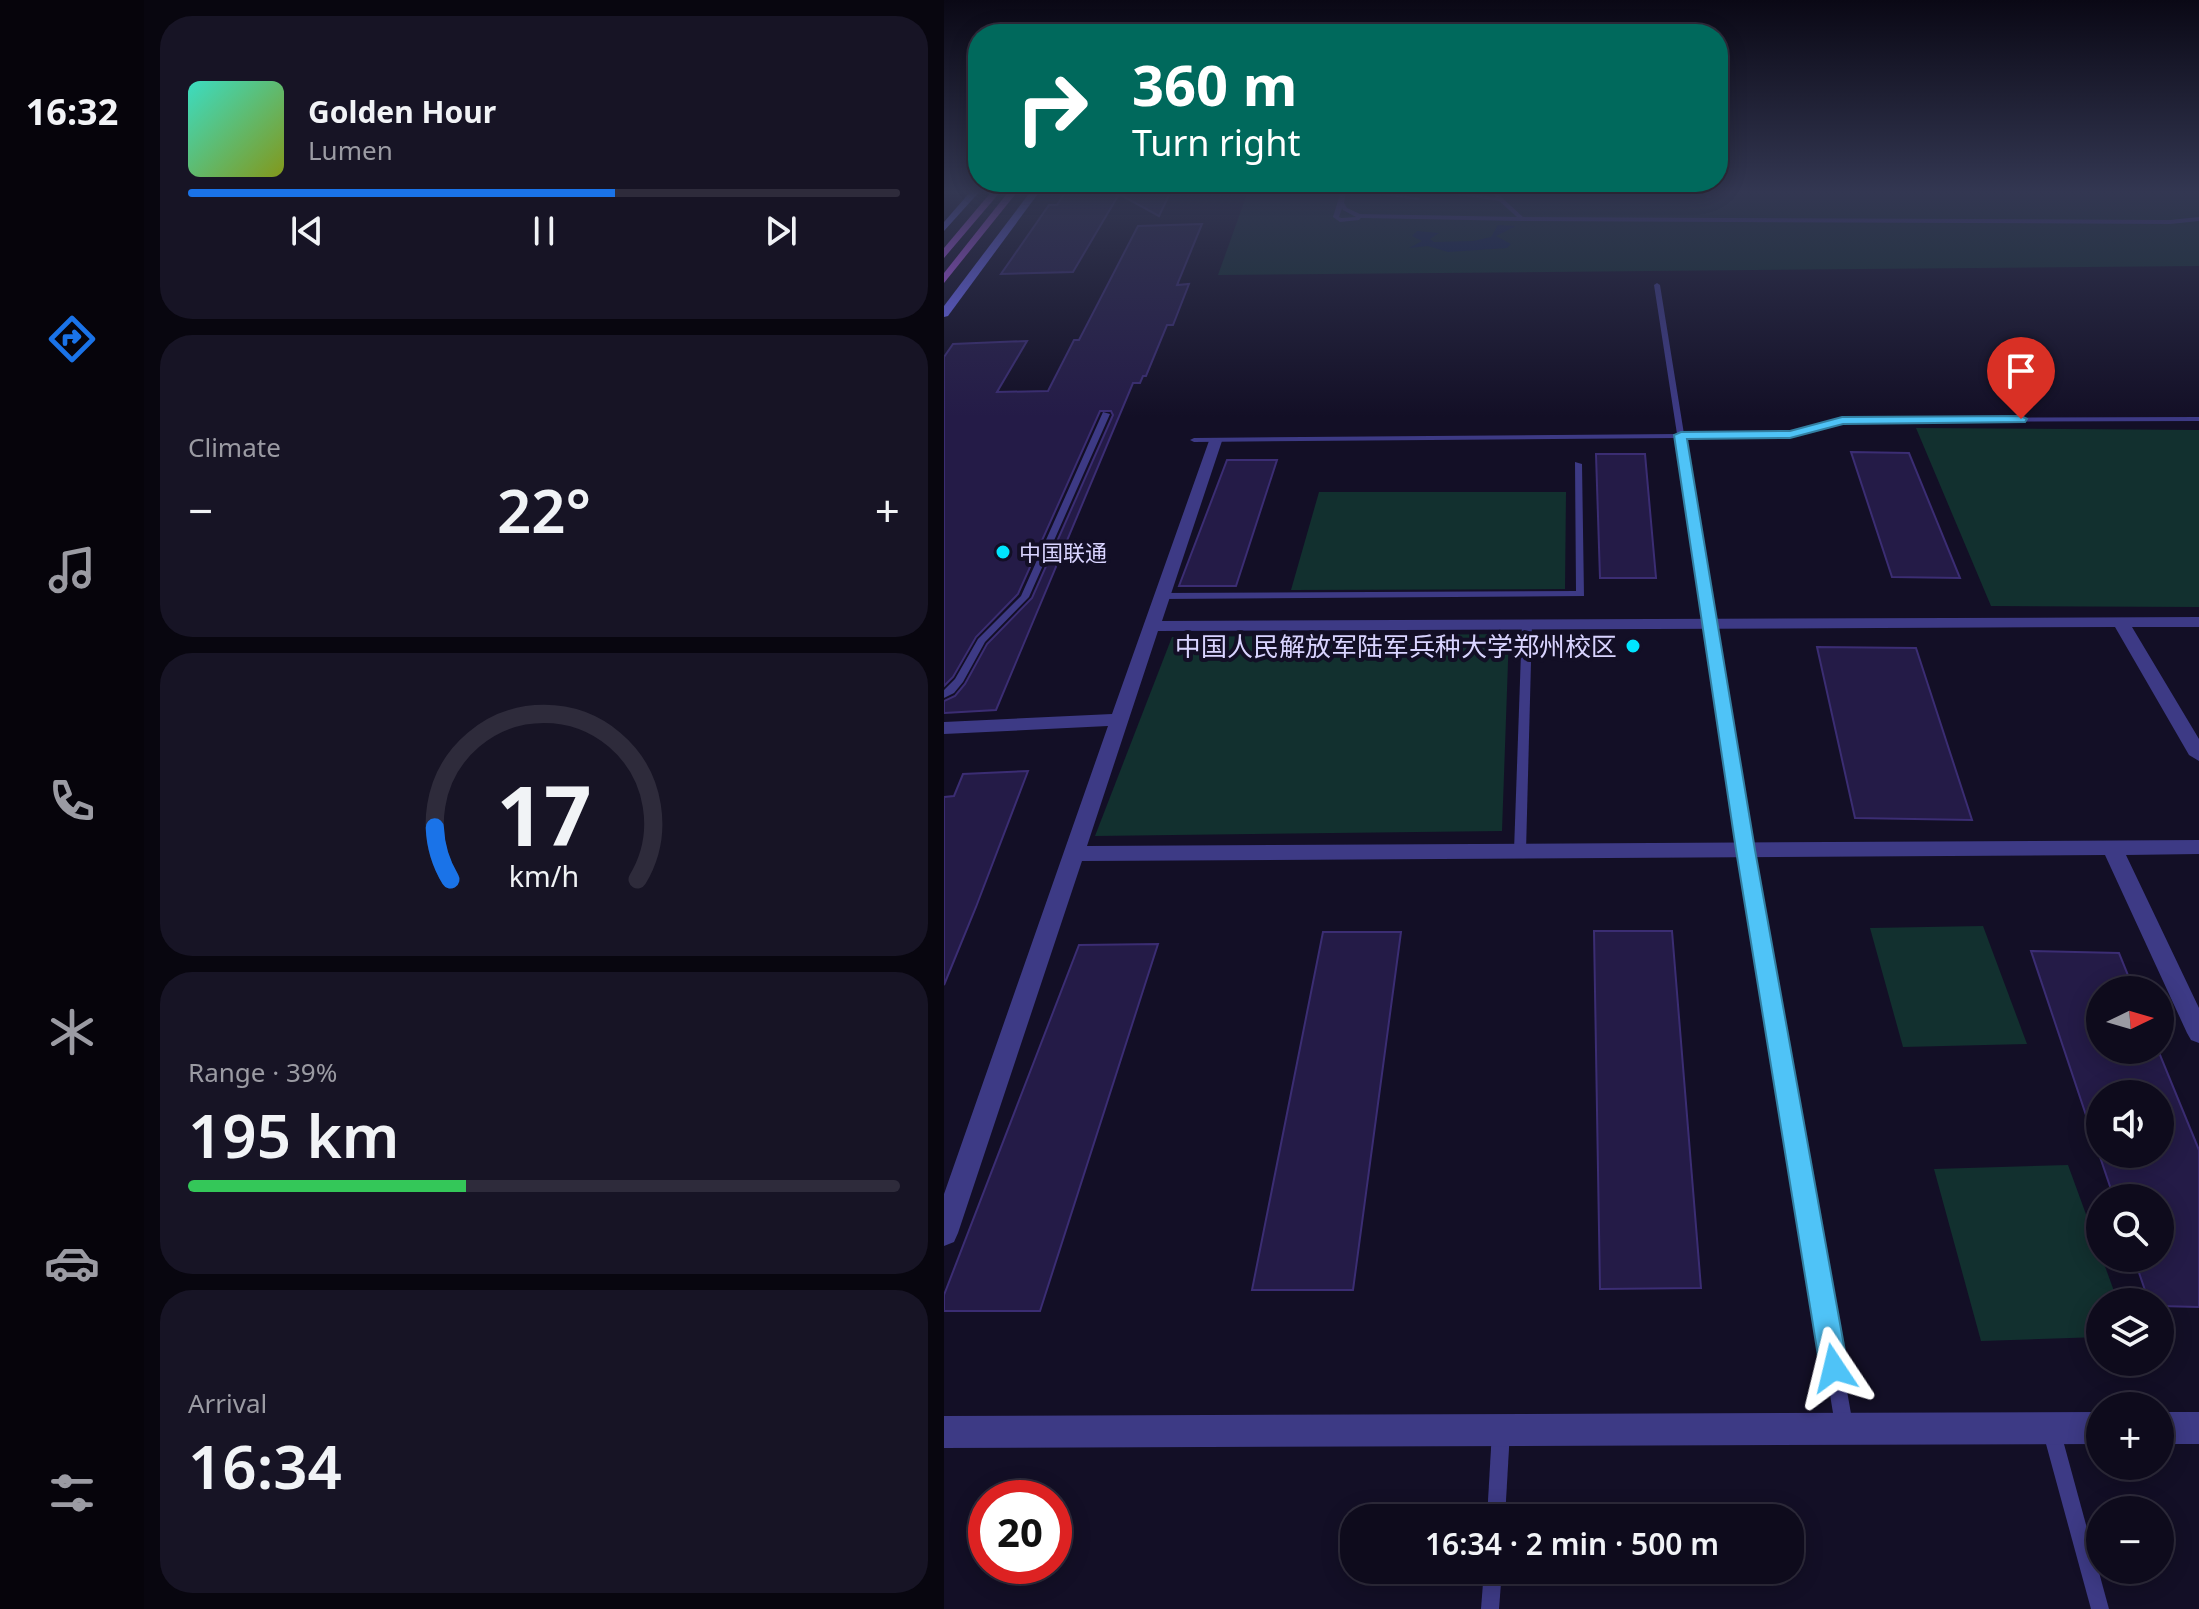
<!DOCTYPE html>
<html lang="en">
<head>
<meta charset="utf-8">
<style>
	body { margin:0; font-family:"Noto Sans","Noto Sans SC",sans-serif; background:#171425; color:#f1f3f6; height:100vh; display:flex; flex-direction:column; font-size:30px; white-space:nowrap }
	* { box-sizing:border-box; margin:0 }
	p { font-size:26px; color:#9b9ba3 }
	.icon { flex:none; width:44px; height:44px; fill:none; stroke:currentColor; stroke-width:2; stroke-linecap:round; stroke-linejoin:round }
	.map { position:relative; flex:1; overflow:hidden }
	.drawer { display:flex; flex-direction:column; gap:16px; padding:16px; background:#08060f; width:800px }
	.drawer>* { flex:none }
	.top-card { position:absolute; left:24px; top:24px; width:760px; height:168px; border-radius:32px; box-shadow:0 4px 20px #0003,0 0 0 2px #2e2b3b; background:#00695c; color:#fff; overflow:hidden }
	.needle { width:52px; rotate:85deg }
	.buttons { position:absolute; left:1142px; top:976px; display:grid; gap:16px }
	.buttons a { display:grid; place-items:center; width:88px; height:88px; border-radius:50%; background:#0e0b1c; box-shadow:0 4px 20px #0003,0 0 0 2px #2e2b3b; font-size:40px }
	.speed { position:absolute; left:24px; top:1480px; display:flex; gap:16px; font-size:40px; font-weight:700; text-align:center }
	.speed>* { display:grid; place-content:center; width:104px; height:104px; border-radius:50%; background:#0e0b1c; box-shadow:0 4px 20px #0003,0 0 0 2px #2e2b3b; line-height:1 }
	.speed .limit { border:12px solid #d22; background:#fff; color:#111 }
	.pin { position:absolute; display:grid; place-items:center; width:68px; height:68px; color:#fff; margin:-82px -34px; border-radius:50% 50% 50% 0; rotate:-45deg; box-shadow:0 0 8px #0007 }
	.pin .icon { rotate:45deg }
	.me { position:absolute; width:88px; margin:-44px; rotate:350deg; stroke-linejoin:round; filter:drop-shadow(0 0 6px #0008) }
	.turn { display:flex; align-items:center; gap:28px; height:168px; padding:0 32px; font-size:36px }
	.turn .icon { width:104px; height:104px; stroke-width:2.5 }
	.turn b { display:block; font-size:56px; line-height:68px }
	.big { font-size:60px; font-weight:600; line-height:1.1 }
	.drawer .tile { flex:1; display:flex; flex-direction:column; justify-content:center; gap:12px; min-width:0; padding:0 28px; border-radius:32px; background:#171425 }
	.drawer .dial { align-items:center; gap:0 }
	.dial svg { height:208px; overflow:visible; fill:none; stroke:#2e2b3b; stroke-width:7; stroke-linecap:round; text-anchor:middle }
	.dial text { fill:#f1f3f6; stroke:none }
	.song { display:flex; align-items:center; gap:24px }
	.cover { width:96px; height:96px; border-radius:12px; background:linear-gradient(135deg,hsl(170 70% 55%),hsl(70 70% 35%)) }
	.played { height:8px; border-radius:4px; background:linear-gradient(90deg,#1a73e8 60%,#2e2b3b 60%) }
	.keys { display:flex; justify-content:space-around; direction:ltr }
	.heat { display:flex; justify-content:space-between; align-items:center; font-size:44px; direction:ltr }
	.charge { height:12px; border-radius:6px; background:linear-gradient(90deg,#34c759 39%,#2e2b3b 0) }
	.trip { position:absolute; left:396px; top:1504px; width:464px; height:80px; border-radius:32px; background:#0e0b1c; box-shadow:0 4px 20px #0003,0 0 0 2px #2e2b3b; font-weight:600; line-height:80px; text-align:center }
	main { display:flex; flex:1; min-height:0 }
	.dock { display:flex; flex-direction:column; width:144px; justify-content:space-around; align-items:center; background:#06040b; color:#9b9ba3 }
	.dock .icon { width:56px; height:56px }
	.dock .current { color:#1a73e8 }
	.dock b { font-size:36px; color:#f1f3f6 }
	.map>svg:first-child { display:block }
</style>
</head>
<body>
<main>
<nav class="dock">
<b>16:32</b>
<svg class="icon current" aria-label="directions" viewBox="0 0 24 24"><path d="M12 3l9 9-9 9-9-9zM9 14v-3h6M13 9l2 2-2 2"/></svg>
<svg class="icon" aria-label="music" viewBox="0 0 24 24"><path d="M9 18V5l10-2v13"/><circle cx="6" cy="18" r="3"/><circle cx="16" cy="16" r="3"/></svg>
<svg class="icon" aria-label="phone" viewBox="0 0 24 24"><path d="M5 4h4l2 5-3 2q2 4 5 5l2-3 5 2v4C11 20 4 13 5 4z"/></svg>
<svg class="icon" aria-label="climate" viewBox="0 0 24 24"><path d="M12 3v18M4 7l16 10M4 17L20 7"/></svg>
<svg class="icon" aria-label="car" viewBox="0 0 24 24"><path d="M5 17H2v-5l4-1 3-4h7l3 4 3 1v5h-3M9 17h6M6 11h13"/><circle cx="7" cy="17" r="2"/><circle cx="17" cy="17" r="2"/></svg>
<svg class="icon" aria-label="filters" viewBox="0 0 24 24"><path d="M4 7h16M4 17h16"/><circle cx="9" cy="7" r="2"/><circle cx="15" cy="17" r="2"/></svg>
</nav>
<section class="drawer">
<div class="tile">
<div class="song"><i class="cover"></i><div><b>Golden Hour</b><p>Lumen</p></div></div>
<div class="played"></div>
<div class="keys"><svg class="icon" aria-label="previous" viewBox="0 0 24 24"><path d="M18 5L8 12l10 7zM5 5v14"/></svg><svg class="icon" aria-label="pause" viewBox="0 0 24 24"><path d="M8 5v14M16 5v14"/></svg><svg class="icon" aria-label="next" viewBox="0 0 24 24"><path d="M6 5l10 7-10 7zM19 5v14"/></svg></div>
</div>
<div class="tile"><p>Climate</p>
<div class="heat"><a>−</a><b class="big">22°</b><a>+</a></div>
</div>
<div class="tile dial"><svg viewBox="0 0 100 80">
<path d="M14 69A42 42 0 1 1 86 69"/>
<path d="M14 69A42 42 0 0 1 8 49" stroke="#1a73e8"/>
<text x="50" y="56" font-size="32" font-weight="700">17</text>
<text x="50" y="72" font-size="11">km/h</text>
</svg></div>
<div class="tile"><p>Range · 39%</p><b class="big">195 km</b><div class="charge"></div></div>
<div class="tile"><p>Arrival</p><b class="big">16:34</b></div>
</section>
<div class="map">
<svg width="1255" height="1609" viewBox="0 0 1255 1609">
	<rect width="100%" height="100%" fill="#130f26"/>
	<g fill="#12302f">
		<path d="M304 191H1255V266L274 275Z"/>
		<path d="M972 428 1255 430V607L1047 606Z"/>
		<path d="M375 492H622L621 589 347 590Z"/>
		<path d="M565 634 558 831 151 836 228 637Z"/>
		<path d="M1039 926 1083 1044 959 1047 926 928Z"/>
		<path d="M1124 1165 1174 1302H1156V1337L1037 1341 990 1169Z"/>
	</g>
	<path fill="#0c2248" d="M554 225 572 226 552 236 567 244 563 248 504 252 484 246 465 248 478 241 468 236 473 231 495 233 486 239 490 242 529 241 547 237Z"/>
	<g fill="#241b47" stroke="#3b2d73" stroke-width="2">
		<path d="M122 191H227L215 216 175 194 129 272 57 274 105 205H113Z"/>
		<path d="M258 224 233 285 245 284 229 325H223L202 376H199L196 383H189L52 710 0 713V701L11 696 21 684 43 644 88 598 169 415 167 411H156L74 594 32 637 9 677 0 686V357L9 344 83 341 53 392 104 391 130 340H135L194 226Z"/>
		<path d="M907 452 965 453 1016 578 948 577Z"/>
		<path d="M652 454H701L712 578H656Z"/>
		<path d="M283 460H333L292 586H235Z"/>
		<path d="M873 647 972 648 1028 820 911 818Z"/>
		<path d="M84 771 32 907 0 985V797L10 796 19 774Z"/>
		<path d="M650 931H728L757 1288 656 1289Z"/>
		<path d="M379 932H457L409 1290H308Z"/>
		<path d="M214 944 96 1311H0V1295L135 945Z"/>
		<path d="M1087 951 1175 953 1190 990H1156V1050H1214L1255 1150V1307L1216 1306V1302H1205L1190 1258H1216V1198H1170L1155 1154H1216V1094H1156V1145H1152Z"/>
	</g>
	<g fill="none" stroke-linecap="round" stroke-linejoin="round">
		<g fill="#3d3a85" fill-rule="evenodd">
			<path d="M397 191H402L400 203 403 208 416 214 573 217 555 201 486 191H505L551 197 550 194H554L579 217 1226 220 1255 217V221L1226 224 578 221 417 218 415 220 396 222 389 217ZM398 208 399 210 412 217 397 218 395 217Z"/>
			<path d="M411 191H430L477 198 474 200Z"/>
			<path d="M761 191H766L767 198H763Z"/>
			<path d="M713 283 716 285 740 434 846 433 898 418 1255 417V421L898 422 846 437 741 438 808 850 909 1425 906 1431 900 1434 894 1431 891 1425 796 850 733 438 250 442 246 440 250 438 733 434 710 285Z"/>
			<path d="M159 412 166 414 85 597 41 642 19 682 10 693 0 698V690L11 679 34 639 77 596Z"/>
			<path d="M631 462 638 464 640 596 218 599 214 596 218 593 632 591Z"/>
			<path d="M583 621 588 624 582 851 576 855 570 851 578 624Z"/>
			<path d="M557 1422 563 1425 566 1431 561 1518H543L548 1431 551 1425Z"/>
			<path d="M1108 1424 1114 1427 1117 1433 1165 1609H1147L1099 1433 1102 1427Z"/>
			<path d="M540 1570H558L555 1609H537Z"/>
		</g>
		<g fill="#3d3a85" fill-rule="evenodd">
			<path d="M266 438 278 441 218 621 1255 617V627H1188L1255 739V761L1245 755 1171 627 214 631 143 846 1255 840V854L1182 855 1255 1008V1043L1247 1040 1243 1033 1161 855 138 861 14 1233 10 1242 0 1246V1194L164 726 0 734V722L168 714Z"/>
			<path d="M1156 1412V1444L0 1448V1416Z"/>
			<rect x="1216" y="1412" width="39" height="32"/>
		</g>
		<g fill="#6f6bff" fill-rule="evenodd">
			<path d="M27 191H36L0 231V222Z"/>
			<path d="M87 191H96L4 316 0 317V306Z"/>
		</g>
		<g fill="#c25bff" fill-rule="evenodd">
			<path d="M48 191H57L0 258V248Z"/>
			<path d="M65 191H74L0 283V273Z"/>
		</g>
	</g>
	<linearGradient id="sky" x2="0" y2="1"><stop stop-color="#0a0815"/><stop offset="0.46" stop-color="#333752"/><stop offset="1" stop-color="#333752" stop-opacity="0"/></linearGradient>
	<rect width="1255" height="417" fill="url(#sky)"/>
	<path fill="#4fc3f7" stroke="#337fa1" stroke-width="2" d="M1077 416 1083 419 1081 422 899 424 846 438 743 439 811 850 904 1368 900 1378 890 1382 880 1378 876 1368 792 850 730 435 737 432 846 431 898 417Z"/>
	<g fill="#00e5ff" stroke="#130f26" stroke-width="3">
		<circle cx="59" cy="552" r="8"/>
		<circle cx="689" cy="646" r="8"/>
	</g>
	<g text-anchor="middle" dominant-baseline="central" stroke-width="8" stroke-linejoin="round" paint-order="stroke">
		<g font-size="22" fill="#d9d4ff" stroke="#130f26" text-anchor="start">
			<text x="75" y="552">中国联通</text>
		</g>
		<g font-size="26" fill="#d9d4ff" stroke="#130f26" text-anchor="end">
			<text x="673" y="646">中国人民解放军陆军兵种大学郑州校区</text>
		</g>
	</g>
</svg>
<div class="buttons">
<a><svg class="needle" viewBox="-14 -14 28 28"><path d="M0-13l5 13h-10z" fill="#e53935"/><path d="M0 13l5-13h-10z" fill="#9b9ba3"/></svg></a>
<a><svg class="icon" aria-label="sound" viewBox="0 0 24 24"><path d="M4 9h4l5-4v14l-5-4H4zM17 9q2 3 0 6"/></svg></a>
<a><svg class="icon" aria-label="search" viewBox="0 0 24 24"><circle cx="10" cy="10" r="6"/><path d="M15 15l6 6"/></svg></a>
<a><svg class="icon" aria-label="layers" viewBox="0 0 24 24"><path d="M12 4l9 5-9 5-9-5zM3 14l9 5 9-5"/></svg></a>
<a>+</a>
<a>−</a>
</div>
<div class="speed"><div class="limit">20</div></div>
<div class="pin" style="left:1077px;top:419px;background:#d93025"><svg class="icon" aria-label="arrive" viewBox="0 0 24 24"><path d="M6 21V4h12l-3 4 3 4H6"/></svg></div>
<svg class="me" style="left:890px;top:1368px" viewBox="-20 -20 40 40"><path d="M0-17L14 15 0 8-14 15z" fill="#4fc3f7" stroke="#fff" stroke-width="4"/></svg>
<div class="trip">16:34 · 2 min · 500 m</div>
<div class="top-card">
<div class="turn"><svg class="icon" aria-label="right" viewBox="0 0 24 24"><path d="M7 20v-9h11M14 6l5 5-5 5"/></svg><div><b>360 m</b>Turn right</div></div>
</div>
</div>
</main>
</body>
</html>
